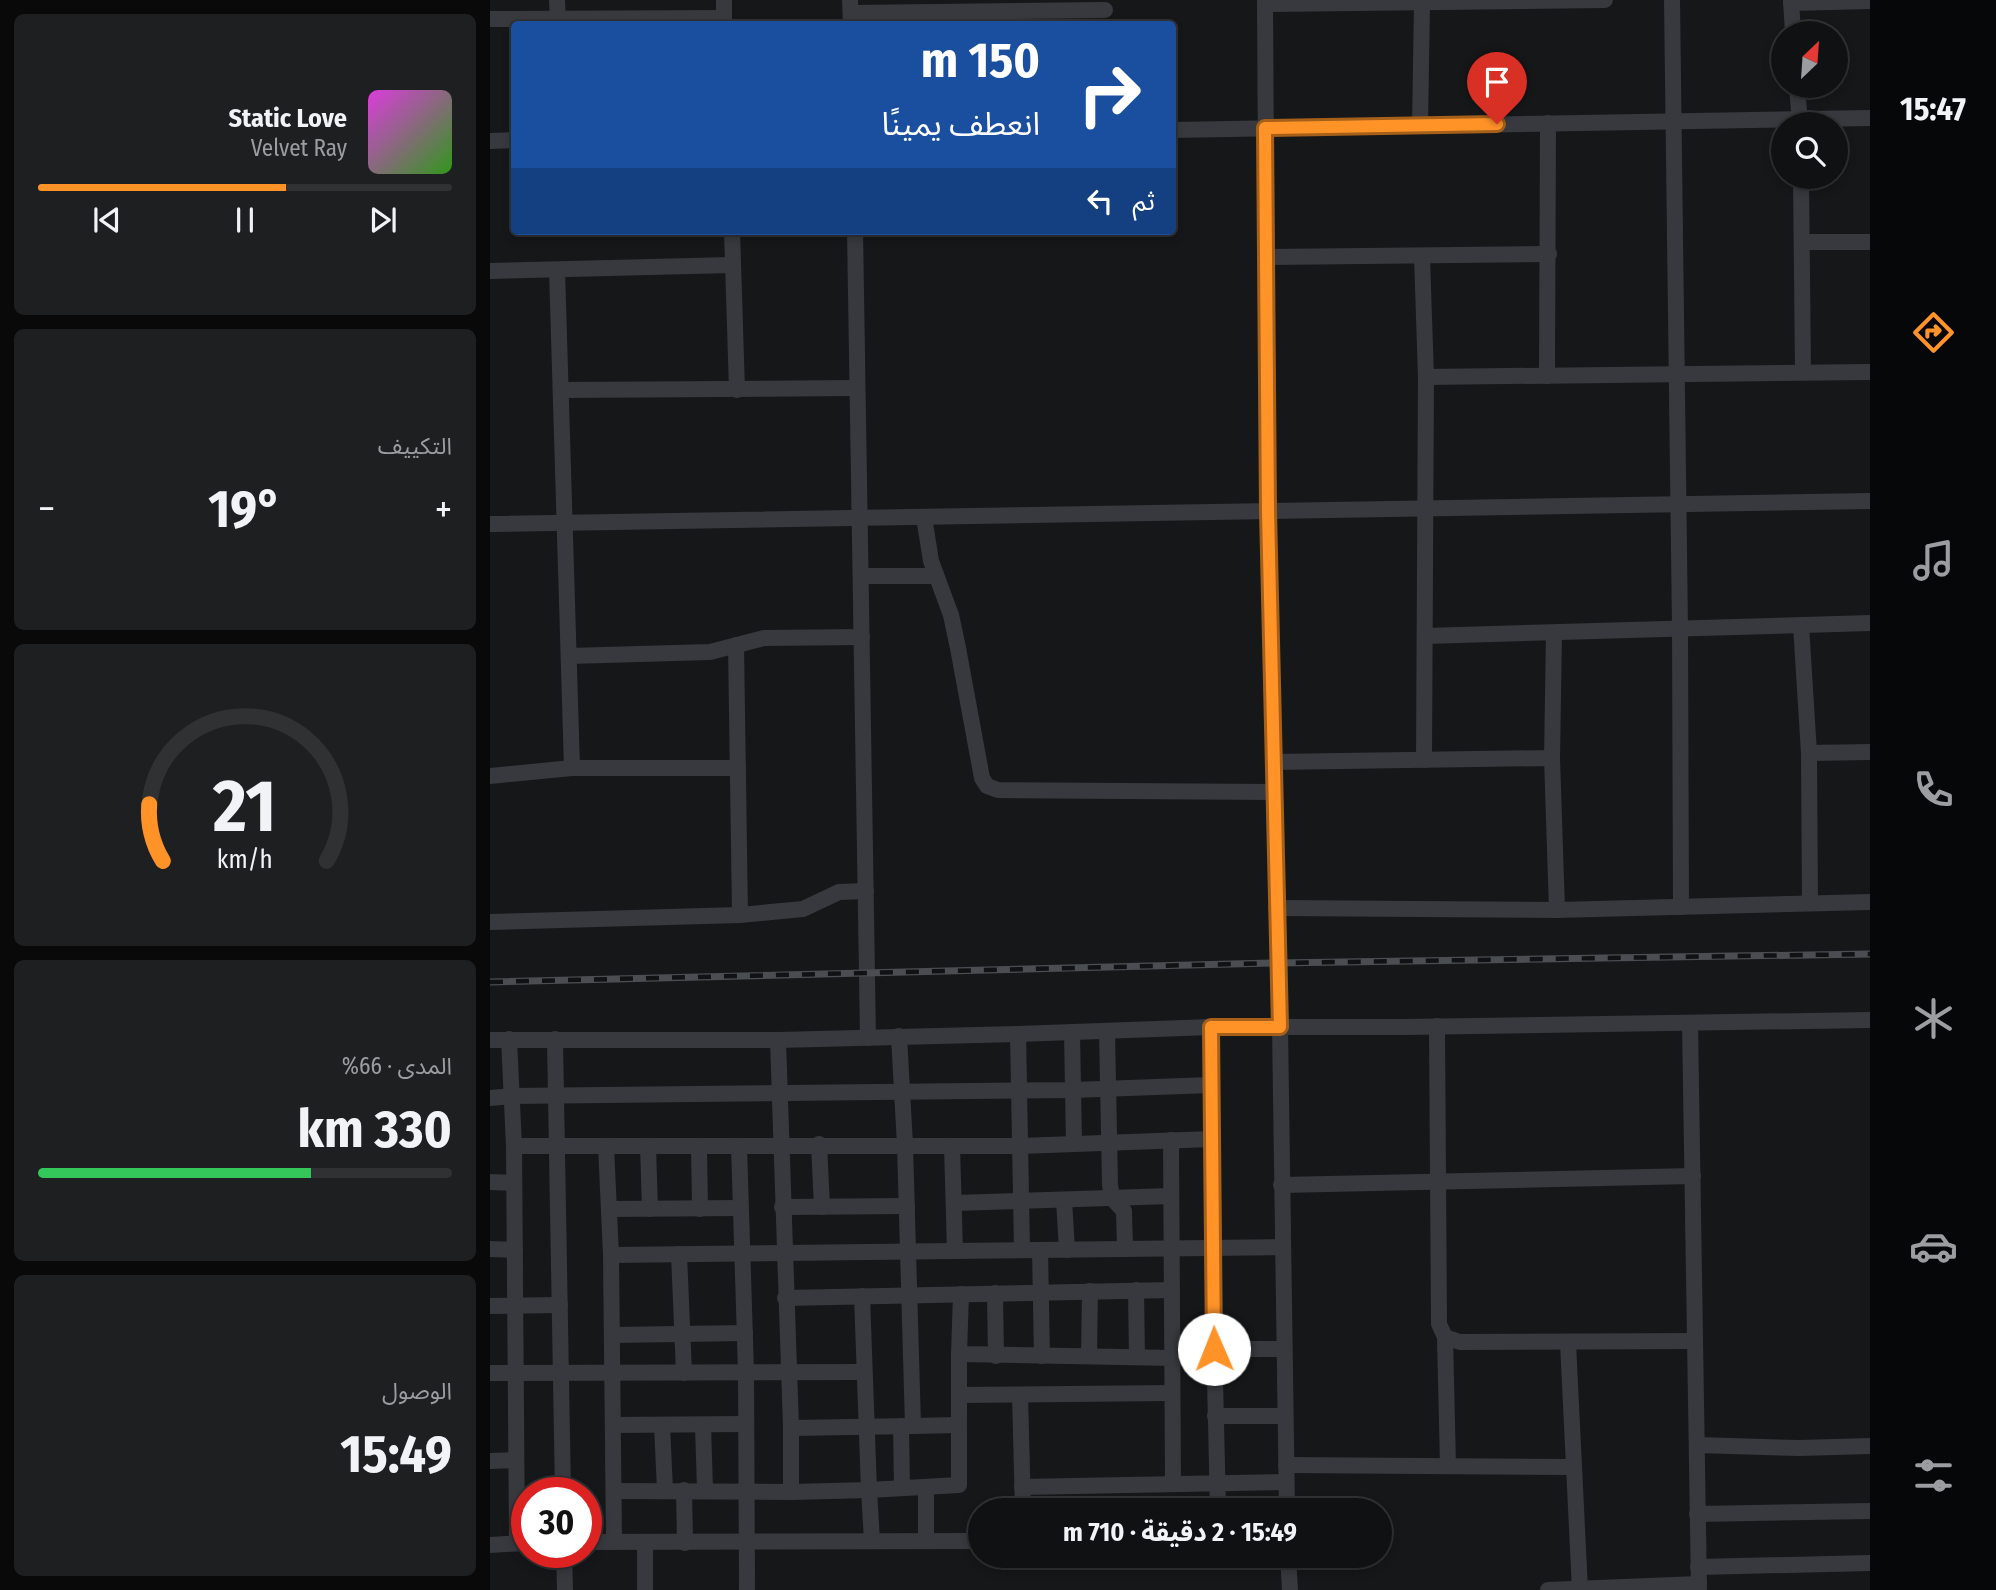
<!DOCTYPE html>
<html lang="ar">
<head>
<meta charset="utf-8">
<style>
	body { margin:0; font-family:"Fira Sans Condensed","Noto Sans Arabic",sans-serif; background:#1e1f21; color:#f1f3f6; direction:rtl; height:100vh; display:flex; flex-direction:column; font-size:26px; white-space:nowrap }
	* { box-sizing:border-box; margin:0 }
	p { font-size:23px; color:#9c9da0 }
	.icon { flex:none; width:38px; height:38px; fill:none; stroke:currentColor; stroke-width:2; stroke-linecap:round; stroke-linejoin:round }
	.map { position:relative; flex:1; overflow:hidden; direction:ltr }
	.drawer { display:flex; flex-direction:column; gap:14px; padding:14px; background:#09090a; width:490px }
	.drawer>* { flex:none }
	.banner { position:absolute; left:21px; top:21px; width:665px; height:214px; border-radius:7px; box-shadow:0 4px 10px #0003,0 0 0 2px #303133; direction:rtl; background:#1a4fa0; color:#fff; overflow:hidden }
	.needle { width:46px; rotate:25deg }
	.buttons { position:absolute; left:1281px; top:21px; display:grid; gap:14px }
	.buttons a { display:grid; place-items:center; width:77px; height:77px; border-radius:50%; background:#101113; box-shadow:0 4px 10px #0003,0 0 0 2px #303133; font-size:35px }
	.speed { position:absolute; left:21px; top:1477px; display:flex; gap:14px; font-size:35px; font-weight:700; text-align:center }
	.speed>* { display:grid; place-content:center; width:91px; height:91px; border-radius:50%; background:#101113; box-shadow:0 4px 10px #0003,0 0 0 2px #303133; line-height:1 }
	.speed .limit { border:10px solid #d22; background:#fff; color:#111 }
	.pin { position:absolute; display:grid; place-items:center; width:60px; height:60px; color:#fff; margin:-72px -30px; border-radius:50% 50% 50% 0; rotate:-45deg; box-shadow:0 0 7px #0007 }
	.pin .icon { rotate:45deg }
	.me { position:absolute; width:77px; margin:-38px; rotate:359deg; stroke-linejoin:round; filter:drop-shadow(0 0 5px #0008) }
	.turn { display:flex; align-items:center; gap:24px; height:147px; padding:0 21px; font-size:32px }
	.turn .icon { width:91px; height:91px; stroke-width:2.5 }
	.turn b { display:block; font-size:49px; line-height:60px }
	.then { display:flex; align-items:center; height:66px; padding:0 21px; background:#0003; gap:14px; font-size:26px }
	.big { font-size:52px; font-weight:700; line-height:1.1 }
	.drawer .card { flex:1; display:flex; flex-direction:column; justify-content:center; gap:10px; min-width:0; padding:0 24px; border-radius:10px; background:#1e1f21 }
	.drawer .dial { align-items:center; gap:0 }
	.dial svg { height:182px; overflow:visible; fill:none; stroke:#303133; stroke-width:7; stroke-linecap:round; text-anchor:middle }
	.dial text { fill:#f1f3f6; stroke:none }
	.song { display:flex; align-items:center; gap:21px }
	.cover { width:84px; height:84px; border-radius:10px; background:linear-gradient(135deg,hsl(300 70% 55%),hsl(110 70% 35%)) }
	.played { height:7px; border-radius:4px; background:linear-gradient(90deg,#ff9328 60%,#303133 60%) }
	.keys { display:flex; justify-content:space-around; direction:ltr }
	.heat { display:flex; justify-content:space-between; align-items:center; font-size:38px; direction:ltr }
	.charge { height:10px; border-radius:5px; background:linear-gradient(90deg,#34c759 66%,#303133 0) }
	.trip { position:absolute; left:478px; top:1498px; width:424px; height:70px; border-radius:35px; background:#101113; box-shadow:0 4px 10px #0003,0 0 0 2px #303133; font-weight:700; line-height:70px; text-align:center; direction:rtl }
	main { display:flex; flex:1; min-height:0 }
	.dock { display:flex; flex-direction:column; width:126px; justify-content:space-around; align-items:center; background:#060708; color:#9c9da0 }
	.dock .icon { width:49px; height:49px }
	.dock .selected { color:#ff9328 }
	.dock b { font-size:32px; color:#f1f3f6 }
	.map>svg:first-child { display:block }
</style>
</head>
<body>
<main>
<nav class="dock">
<b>15:47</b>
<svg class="icon selected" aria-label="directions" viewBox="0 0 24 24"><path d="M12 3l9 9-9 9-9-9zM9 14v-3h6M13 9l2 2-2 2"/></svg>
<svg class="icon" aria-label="music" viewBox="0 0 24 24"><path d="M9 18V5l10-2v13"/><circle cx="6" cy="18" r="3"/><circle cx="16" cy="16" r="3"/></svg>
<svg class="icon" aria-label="phone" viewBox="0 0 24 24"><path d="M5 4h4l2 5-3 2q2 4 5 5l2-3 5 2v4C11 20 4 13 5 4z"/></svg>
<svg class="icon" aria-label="climate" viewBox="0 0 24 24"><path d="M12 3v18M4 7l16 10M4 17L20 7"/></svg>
<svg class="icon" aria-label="car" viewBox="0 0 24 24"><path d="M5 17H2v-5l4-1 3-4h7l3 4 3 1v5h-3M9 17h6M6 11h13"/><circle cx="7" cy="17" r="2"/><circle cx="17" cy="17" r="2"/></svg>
<svg class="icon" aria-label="filters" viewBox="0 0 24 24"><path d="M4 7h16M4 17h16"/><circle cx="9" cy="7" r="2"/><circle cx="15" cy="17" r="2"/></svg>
</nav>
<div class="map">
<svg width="1380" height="1590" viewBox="0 0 1380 1590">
	<rect width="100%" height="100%" fill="#161719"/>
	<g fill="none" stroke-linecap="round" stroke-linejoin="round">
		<g stroke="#37393e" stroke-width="16">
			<path d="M67 0 68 20"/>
			<path d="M234 0V24"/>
			<path d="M360 0 361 24"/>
			<path d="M775 0 778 511 790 1027 797 1510"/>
			<path d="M1182 0 1190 628 1191 907"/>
			<path d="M1301 0 1303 33"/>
			<path d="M1301 3 1380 1"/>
			<path d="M775 4 1115 0"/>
			<path d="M361 13 615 10"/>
			<path d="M0 19 234 18"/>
			<path d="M1307 86 1310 124"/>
			<path d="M930 125 932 4"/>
			<path d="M682 130 1380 118"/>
			<path d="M0 141 24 140"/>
			<path d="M1311 177 1313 372"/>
			<path d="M242 231 247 390"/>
			<path d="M365 231 378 1038"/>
			<path d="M1313 242H1380"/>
			<path d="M777 257 1059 254"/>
			<path d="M932 257 936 377 934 760"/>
			<path d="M67 270 82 768"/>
			<path d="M0 271 242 265"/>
			<path d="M1057 376 1058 123"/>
			<path d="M936 377 1380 372"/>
			<path d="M71 390 367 388"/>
			<path d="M434 517 441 561 461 615 468 648 492 778 497 786 508 790 784 792"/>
			<path d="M0 524 1380 501"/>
			<path d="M371 576H446"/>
			<path d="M1311 625 1319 753 1320 903"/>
			<path d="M1064 633 1062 758 1067 910"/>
			<path d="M935 636 1380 623"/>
			<path d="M246 645 250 915"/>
			<path d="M79 656 220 652 274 638 372 637"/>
			<path d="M1319 753 1380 752"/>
			<path d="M783 762 1062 758"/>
			<path d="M0 776 82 768H248"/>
			<path d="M786 908 1067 910 1380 902"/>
			<path d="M0 922 250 915 313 909 349 892 376 891"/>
			<path d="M1200 1023 1209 1590"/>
			<path d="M947 1026 949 1324 955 1337 970 1342 1205 1341"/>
			<path d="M721 1027 722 1248 728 1510"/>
			<path d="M617 1031 620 1185 622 1198 634 1211 635 1249"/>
			<path d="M582 1032 584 1144"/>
			<path d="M528 1034 532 1250"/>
			<path d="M19 1039 24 1146 27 1543"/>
			<path d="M65 1039 73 1493"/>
			<path d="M0 1040H288L528 1034 721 1027H914L1380 1020"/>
			<path d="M0 1098 22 1096 583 1090 721 1085"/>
			<path d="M681 1140 683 1484"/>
			<path d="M329 1144 332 1207"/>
			<path d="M24 1146H530L722 1139"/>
			<path d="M116 1146 121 1255 124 1542"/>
			<path d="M158 1146 160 1209"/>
			<path d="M209 1146 210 1209"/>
			<path d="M249 1146 256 1372 257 1590"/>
			<path d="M462 1146 465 1251"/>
			<path d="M0 1182 24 1183"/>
			<path d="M791 1185 1203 1176"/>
			<path d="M574 1200 577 1250"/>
			<path d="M464 1203 681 1196"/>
			<path d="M292 1207 417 1206"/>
			<path d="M119 1209 250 1208"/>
			<path d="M0 1249 25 1250"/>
			<path d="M550 1250 552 1356"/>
			<path d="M189 1254 194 1373"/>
			<path d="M121 1255 793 1247"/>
			<path d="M646 1290 647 1357"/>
			<path d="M505 1293 506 1356"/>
			<path d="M471 1294 469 1354 683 1358"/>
			<path d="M372 1296 379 1490 469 1485V1395"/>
			<path d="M295 1298 682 1290"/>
			<path d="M0 1306 70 1305"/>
			<path d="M122 1335 255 1333"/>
			<path d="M955 1337 958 1466"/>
			<path d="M1078 1343 1090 1590"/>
			<path d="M724 1349H794"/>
			<path d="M469 1354V1395L682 1393"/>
			<path d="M599 1356 600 1291"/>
			<path d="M0 1373 374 1372"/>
			<path d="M530 1395 533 1510"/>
			<path d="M725 1416H795"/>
			<path d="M124 1425 256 1424"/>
			<path d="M172 1426 175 1490"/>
			<path d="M213 1426 215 1490"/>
			<path d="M411 1426 412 1488"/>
			<path d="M423 1426 469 1425"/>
			<path d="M301 1428 423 1426 415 1145 409 1036"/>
			<path d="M1207 1445 1309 1448 1380 1446"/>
			<path d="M0 1461 26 1460"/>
			<path d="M796 1465 1084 1467"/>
			<path d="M436 1487V1541"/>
			<path d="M532 1487 796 1482"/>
			<path d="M194 1490 195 1543"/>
			<path d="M124 1491 301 1492V1428L288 1040"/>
			<path d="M301 1492 379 1490 382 1541"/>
			<path d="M1207 1514 1380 1511"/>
			<path d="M96 1542 490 1541"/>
			<path d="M155 1542V1590"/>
			<path d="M0 1545 34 1543"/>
			<path d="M74 1552 75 1590"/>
			<path d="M798 1556 800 1590"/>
			<path d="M1208 1567 1380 1563"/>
			<path d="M1058 1590 1209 1584"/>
		</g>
		<defs>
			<path id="rail" d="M0 982 787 963 1380 954"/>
		</defs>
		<use href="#rail" stroke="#4a4e53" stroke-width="7"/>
		<use href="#rail" stroke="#111214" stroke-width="4.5" stroke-dasharray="13" stroke-linecap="butt"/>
	</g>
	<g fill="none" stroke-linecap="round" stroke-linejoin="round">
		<defs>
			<path id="route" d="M724 1349 721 1027H790L778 511 775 128 1007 124"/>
		</defs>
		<use href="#route" stroke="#a6601a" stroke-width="18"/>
		<use href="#route" stroke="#ff9328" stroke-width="12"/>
	</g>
</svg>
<div class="buttons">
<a><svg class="needle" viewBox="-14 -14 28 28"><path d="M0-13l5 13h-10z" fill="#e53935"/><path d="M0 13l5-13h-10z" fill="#9c9da0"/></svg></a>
<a><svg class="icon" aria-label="search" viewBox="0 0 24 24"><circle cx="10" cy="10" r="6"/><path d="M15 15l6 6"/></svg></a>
</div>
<div class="speed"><div class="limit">30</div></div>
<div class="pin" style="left:1007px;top:124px;background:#d93025"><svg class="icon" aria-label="arrive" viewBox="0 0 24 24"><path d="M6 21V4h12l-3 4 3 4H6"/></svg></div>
<svg class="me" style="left:724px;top:1349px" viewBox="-20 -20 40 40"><circle r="19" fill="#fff"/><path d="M0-13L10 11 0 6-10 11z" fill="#ff9328"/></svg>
<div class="trip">15:49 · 2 دقيقة · 710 m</div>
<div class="banner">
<div class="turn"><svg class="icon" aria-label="right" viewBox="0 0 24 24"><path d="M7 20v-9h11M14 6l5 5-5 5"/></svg><div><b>150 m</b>انعطف يمينًا</div></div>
<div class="then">ثم<svg class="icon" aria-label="left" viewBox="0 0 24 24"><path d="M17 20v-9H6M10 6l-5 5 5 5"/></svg></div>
</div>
</div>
<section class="drawer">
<div class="card">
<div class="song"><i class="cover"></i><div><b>Static Love</b><p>Velvet Ray</p></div></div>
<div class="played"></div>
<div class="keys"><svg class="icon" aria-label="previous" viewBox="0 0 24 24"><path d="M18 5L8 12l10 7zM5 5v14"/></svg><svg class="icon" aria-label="pause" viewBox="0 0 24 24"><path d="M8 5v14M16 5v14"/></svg><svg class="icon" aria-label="next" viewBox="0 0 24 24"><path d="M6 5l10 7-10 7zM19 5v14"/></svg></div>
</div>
<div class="card"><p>التكييف</p>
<div class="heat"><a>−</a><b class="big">19°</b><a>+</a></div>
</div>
<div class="card dial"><svg viewBox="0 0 100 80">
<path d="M14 69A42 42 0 1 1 86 69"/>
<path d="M14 69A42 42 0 0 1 8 44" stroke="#ff9328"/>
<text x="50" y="56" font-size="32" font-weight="700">21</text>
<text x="50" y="72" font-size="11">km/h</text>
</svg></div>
<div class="card"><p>المدى · 66%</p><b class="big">330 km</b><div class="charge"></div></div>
<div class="card"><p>الوصول</p><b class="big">15:49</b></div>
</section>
</main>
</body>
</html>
